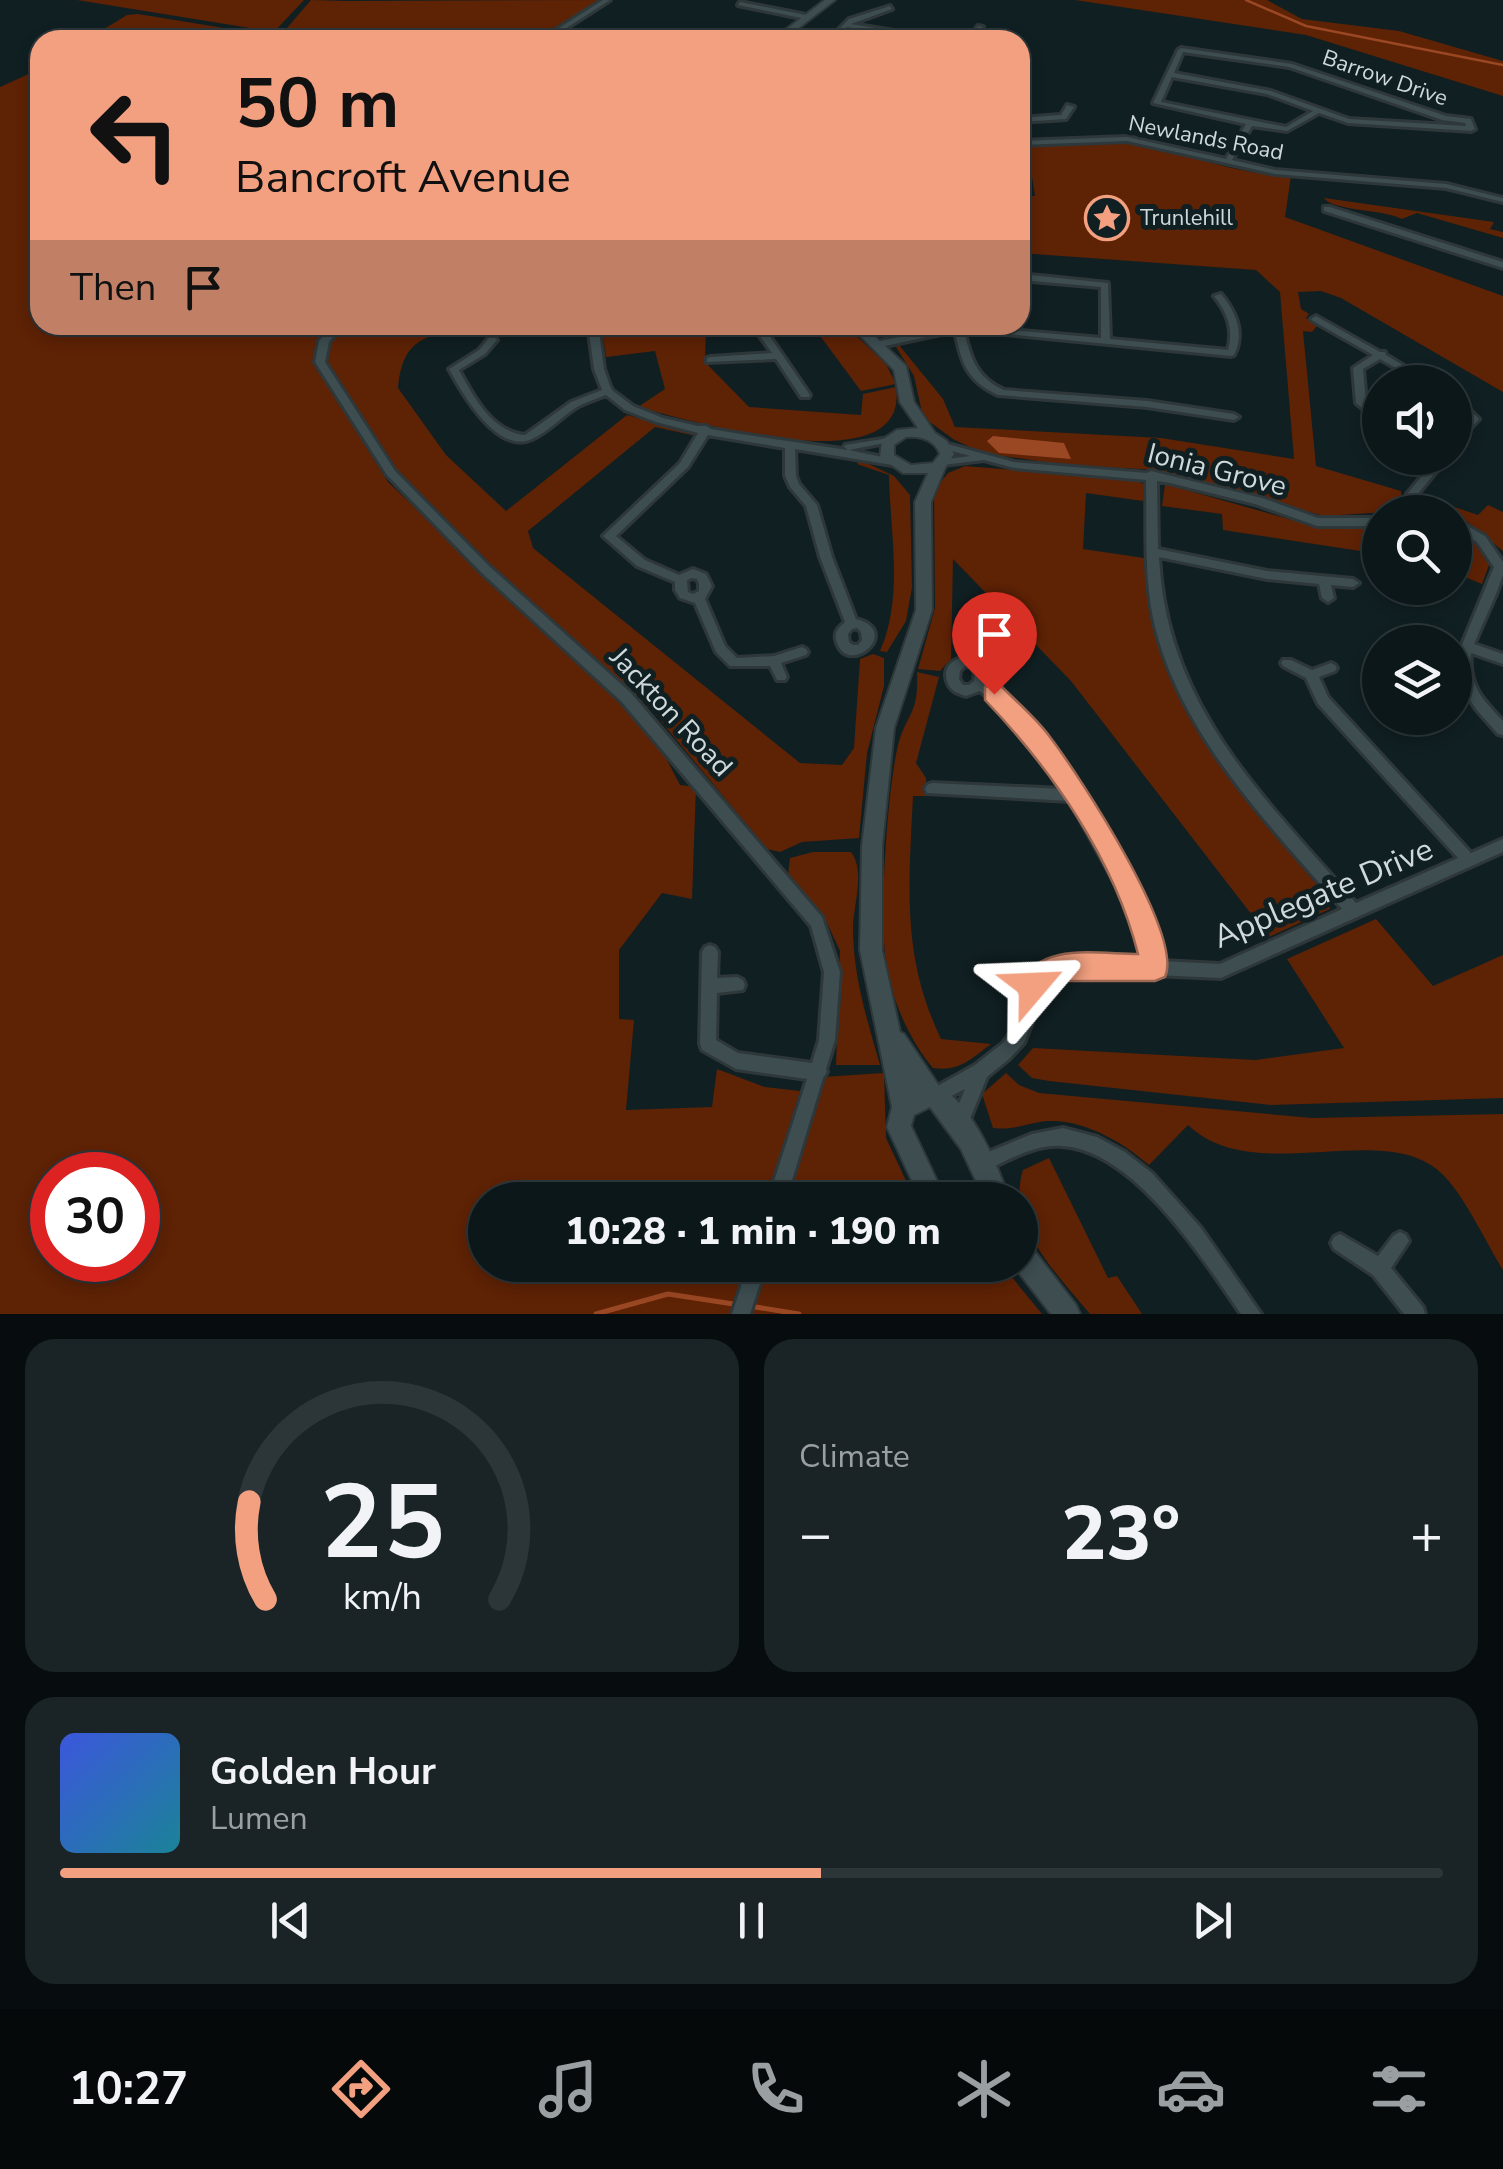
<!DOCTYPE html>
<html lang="en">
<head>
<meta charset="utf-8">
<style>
	body { margin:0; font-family:"Nunito Sans",sans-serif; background:#1a2427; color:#f1f3f6; height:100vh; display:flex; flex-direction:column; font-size:38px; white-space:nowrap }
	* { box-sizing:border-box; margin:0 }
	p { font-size:32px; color:#9a9fa2 }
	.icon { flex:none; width:55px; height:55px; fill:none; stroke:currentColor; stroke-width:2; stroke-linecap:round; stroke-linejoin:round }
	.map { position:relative; height:1314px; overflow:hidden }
	.panel { display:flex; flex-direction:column; gap:25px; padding:25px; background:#070d0e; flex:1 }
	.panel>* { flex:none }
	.hud { position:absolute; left:30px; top:30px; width:1000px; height:305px; border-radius:30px; box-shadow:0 5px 15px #0003,0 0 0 2px #2c3639; background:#f2a080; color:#111; overflow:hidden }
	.buttons { position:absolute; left:1362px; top:365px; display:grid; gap:20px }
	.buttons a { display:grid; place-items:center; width:110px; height:110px; border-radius:50%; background:#0c171a; box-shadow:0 5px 15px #0003,0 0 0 2px #2c3639; font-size:50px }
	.speed { position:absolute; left:30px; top:1152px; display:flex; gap:20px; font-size:50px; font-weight:700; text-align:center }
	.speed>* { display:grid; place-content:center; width:130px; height:130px; border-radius:50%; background:#0c171a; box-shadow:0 5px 15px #0003,0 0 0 2px #2c3639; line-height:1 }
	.speed .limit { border:15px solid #d22; background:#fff; color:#111 }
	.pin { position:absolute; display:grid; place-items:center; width:85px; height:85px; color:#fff; margin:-102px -42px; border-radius:50% 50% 50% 0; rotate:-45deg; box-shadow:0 0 10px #0007 }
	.pin .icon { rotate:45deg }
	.me { position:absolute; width:110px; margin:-55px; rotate:64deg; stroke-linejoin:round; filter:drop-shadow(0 0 8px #0008) }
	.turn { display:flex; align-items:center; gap:35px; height:210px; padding:0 40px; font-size:45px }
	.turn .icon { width:130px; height:130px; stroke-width:2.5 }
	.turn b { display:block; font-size:70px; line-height:85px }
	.then { display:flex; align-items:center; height:95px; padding:0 40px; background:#0003; gap:20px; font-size:38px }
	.big { font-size:75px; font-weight:800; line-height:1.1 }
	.panel .tile { flex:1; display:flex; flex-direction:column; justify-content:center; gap:15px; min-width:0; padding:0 35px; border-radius:30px; background:#1a2427 }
	.panel .dial { align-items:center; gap:0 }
	.dial svg { height:260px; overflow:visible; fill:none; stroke:#2c3639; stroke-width:7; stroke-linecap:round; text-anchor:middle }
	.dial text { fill:#f1f3f6; stroke:none }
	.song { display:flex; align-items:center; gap:30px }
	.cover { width:120px; height:120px; border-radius:15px; background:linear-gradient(135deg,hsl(230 70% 55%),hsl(190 70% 35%)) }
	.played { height:10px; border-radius:5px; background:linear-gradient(90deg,#f2a080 55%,#2c3639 55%) }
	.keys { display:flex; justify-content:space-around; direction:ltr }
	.heat { display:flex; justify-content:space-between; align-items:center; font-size:55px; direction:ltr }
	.panel .tiles { flex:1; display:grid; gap:25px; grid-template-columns:1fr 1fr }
	.tile:last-child { grid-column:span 2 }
	.trip { position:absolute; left:468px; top:1182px; width:570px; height:100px; border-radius:50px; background:#0c171a; box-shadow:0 5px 15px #0003,0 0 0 2px #2c3639; font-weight:800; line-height:100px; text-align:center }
	.dock { display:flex; height:160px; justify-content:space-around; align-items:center; background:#05090a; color:#9a9fa2 }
	.dock .icon { width:70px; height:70px }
	.dock .on { color:#f2a080 }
	.dock b { font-size:45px; color:#f1f3f6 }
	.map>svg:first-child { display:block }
</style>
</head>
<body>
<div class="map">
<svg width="1503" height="1314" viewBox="0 0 1503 1314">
	<rect width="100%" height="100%" fill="#101f22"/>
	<g fill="#5e2205" fill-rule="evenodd">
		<path d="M77 0H304L274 32Z"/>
		<path d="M311 0 346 1 604 0 540 40H327L335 33 319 30 307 38 289 35 287 28Z"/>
		<path d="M1075 0H1267L1302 19 1399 31 1503 61V96L1306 35Z"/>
		<path d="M138 14 298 40H86L127 15Z"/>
		<path d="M40 69V325H334L315 344 314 362 388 482 654 735 680 785 696 787 692 899 662 893 619 950V1019L634 1020 626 1110 712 1107 717 1069 765 1087 800 1091 767 1200H485V1265H748L733 1314H0V87ZM52 1175H138V1260H52Z"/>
		<path d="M1098 139C1164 142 1225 175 1291 176L1285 217 1503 296V392L1341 298 1321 291 1298 292 1301 309 1309 314 1306 318 1317 326 1312 332 1303 331 1316 466 1401 491 1403 511 1324 516 1158 470 1066 465 982 453 953 439 923 417 914 376 896 347 899 345 943 399 955 427 1161 438 1294 459 1280 292 1256 270 1020 253V196H1035L1027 145Z"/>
		<path d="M1324 198 1494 222 1490 229 1503 232V238L1417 213 1402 219C1383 209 1332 211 1324 198Z"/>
		<path d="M343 325H462C421 339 403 340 398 388L446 455 506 511 627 415 693 433 696 436 655 427 528 531 533 548 800 763 842 765 854 748 860 659 873 654 884 658V686L867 753 859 838 802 842 780 852 767 849 655 714 498 577 414 492 389 463 329 366C324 349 330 337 343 325Z"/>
		<path d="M601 325H706L705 362 749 407 861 415 863 394 896 387C911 487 687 420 638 407L665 389 655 351 606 357Z"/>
		<path d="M812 325H845L886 364 896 384 861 391Z"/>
		<path d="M860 460 894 476 910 495 912 587 906 621 887 652 880 651C904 597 890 533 889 475L857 464Z"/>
		<path d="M965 466 1136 480 1143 484V501L1086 493 1083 549 1144 558C1157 713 1234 785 1328 898L1330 909 1269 937 1071 681 953 559 951 659 940 671 918 669 935 608 934 490 948 473Z"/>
		<path d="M1165 484 1324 529 1380 528V554L1223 530 1222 514 1162 506Z"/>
		<path d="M1425 497 1478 515 1488 505 1503 512V551L1455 512 1425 508Z"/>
		<path d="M1455 530 1474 542 1489 565 1482 584 1455 573Z"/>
		<path d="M917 672 939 677 916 763 926 778 927 796H913C909 885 901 955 941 1039L991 1044C971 1059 959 1072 933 1068 909 1040 891 998 886 962 879 914 887 793 898 745 907 712 919 715 917 672Z"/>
		<path d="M813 852H851C866 872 853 905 853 928 853 975 867 1020 880 1065H836L840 951 827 923 788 875 790 858Z"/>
		<path d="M1376 919 1433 986 1503 955V1098L1271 1105 1049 1081 1032 1078 1018 1065 1033 1048 1255 1060 1344 1048 1287 959Z"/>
		<path d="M884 1073 886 1138 915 1200H784L822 1077Z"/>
		<path d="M1006 1073 1019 1085 1039 1093 1312 1118 1503 1114V1270C1486 1243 1463 1192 1440 1172 1382 1119 1254 1188 1188 1125L1149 1165C1124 1143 1084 1119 1048 1121 1029 1122 1014 1131 993 1128L982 1094Z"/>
		<path d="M1049 1158 1108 1278 1117 1276 1142 1314H1090C1056 1273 1006 1224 1023 1170Z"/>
		<path d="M765 1265H1002L1042 1314H750Z"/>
	</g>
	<path fill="#9a4723" d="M993 436 1064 443 1071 459 999 453 987 441Z"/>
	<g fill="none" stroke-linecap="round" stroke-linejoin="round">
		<path stroke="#9a4723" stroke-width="2.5" d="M1246 0 1306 26 1503 65"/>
		<g stroke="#9a4723" stroke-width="5">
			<path d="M749 1306 799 1314"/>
			<path d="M596 1314 668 1294 740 1305"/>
		</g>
		<defs>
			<g id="street">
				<path d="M603 0H610L548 40H540Z"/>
				<path d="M740 2 806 15 809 17 806 19 738 5Z"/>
				<path d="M890 6 892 9 851 24 949 40H933L847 27 835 40H828L849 19Z"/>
				<path d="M978 26 983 27 973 40H967Z"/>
				<path d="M1181 48 1292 64 1446 116 1471 119 1475 129 1471 131 1348 123 1319 113 1287 131 1252 126 1232 160 1275 170 1446 184 1503 198V202L1446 188 1275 174 1127 141 1020 145V141L1127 137 1226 159 1246 124 1153 103 1178 50ZM1183 52 1289 67 1442 120 1465 123 1466 126 1349 119 1271 91 1174 73ZM1172 77 1267 94 1313 111 1286 127 1161 102Z"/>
				<path d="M1067 105 1074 107 1066 119 1020 122V118L1061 115Z"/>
				<path d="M1324 207H1330L1503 262V268L1324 211Z"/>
				<path d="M1020 274 1108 283 1110 339 1228 350C1234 329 1227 312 1214 296L1221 294C1236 312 1245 333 1234 355L1231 356 964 330C970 358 977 378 1004 390L1147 401 1234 414 1239 417 1234 420 1147 407 998 395C967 381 961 362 955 331L880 347 875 344 880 341 955 325 1101 338V287L1020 280Z"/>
				<path d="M1316 316 1380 352H1385L1386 355 1431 382H1420L1380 359 1363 369 1366 402 1380 413V421L1376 420 1356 403 1353 368 1373 355 1313 321 1311 319Z"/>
				<path d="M333 325H343L329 342 325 362 395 471 490 567 631 693 822 917 840 972 835 1040 826 1069 827 1072 823 1078 786 1200H768L807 1079 736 1069 702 1050 700 1044 702 952 705 947 710 945 715 947 718 952 717 978 737 977 743 980 745 985 743 990 717 993 716 1040 738 1053 812 1063 819 1040 824 972 811 926 621 701 482 573 387 475 315 362 319 341Z"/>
				<path d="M588 325H598L604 369 610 386 613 391 633 406 663 418 698 426H706L711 429 741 434 848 450 844 447 845 445 895 437V441L849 450 896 460 897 462 892 465 795 449 796 476 799 484 817 505 832 557 856 619C903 631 849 677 837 643 833 633 838 628 845 622L820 557 806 506 790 487 785 476V448L708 435 688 467 616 536 645 560 679 575 693 569 706 574 712 586 705 599 725 646 737 658 774 656 802 647 806 649 808 652 806 655 781 663 787 677 785 680H777L770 666H730L716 652 695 603 680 598 675 590V582L637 566 603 536 680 463 698 433 656 422 625 410 606 395C596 399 586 402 577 407 561 417 548 432 532 439 497 455 462 393 449 369L479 350 489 338H495L497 340 485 354 459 370C473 396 492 432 525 435L571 402 602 390 594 369ZM691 578 697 579 699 584V591L693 594 688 592 687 581ZM857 628 861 632 862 640 858 645H853L849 642 848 634 852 629Z"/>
				<path d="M752 325H762L810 395 809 397H801L776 359 707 362V358L710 357 772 353Z"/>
				<path d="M1455 398 1459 399 1479 419 1459 441 1455 442V433L1468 419 1455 407Z"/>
				<path d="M944 443 1014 462 1147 473 1151 471 1262 498 1318 518H1380V526H1317L1255 504 1170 483 1157 481 1158 549 1267 571 1353 579 1359 583 1353 587 1331 585 1334 598 1328 602 1322 598 1319 584 1267 579 1159 557C1166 707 1264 797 1356 903L1458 858 1318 704 1306 678 1283 666 1281 663 1283 660H1291L1312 670 1331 663 1335 665 1337 668 1335 671 1319 677 1328 697 1471 853 1503 839V852L1221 978 1085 972 1056 975 1038 997 1033 1020 1024 1043 1009 1059 987 1077 965 1131 959 1134 953 1131 950 1125 965 1089 938 1103 932 1101 930 1095 932 1089 975 1065 1003 1043 1014 1028 1025 988 1047 963 1085 958 1146 960 1131 912 1070 801 927 793 925 789 927 785 932 783 1063 789C1040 751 1015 719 980 691L966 696C957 693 950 691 947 681 938 653 993 645 987 682 1026 713 1058 751 1082 793 1092 810 1101 830 1111 848 1132 884 1152 919 1161 961L1220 964 1342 909C1268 823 1178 733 1153 618 1144 573 1147 526 1146 480L1014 468 984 460 943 465 938 462 939 460 970 456 940 448 939 446ZM965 666 971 667 975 673 974 681 969 685H963L959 679 960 671Z"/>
				<path d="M1437 458H1447L1417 495 1418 512H1408L1407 494Z"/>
				<path d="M1455 519 1485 536 1503 562V575L1496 594 1474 644 1503 654V664L1471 653C1468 685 1482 699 1503 721V735L1498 734 1476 709 1461 686 1457 668 1459 652 1494 567 1477 542 1455 528Z"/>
				<path d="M1063 1128 1097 1137 1125 1152 1152 1173 1201 1228 1261 1314H1241C1203 1259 1134 1150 1062 1146 1034 1144 1007 1161 982 1172L976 1169 973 1163 976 1157 1032 1134Z"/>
				<path d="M1400 1232 1406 1235 1409 1241 1391 1268 1423 1307 1425 1314H1404L1373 1275 1334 1249 1331 1243 1334 1237 1340 1234 1378 1256 1394 1235Z"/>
				<path d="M748 1265H766L750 1314H732Z"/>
			</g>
			<g id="secondary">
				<path d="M825 0H835L783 40H772Z"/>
				<path d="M850 325H863L906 366 914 402 935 433 947 441 954 454 945 468 931 502 932 610 894 728 882 846V950L900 1032 904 1034 939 1086C972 1105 998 1164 1009 1200H985L961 1149 930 1107 914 1115 911 1126 946 1200H921L887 1127 892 1107 860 950 862 846 876 728 916 610 915 502 928 473H903L880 457 882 440 897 430 918 428 900 402 894 370ZM906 437C920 436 934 439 940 454L933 463 911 465 894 455V445Z"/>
				<path d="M1020 1240 1029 1244 1076 1305 1080 1314H1051L1013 1265H1020Z"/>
			</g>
		</defs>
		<use href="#street" stroke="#2e3739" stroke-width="6"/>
		<use href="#secondary" stroke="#2e3739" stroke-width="4"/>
		<use href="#street" fill="#3d4d50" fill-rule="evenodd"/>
		<use href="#secondary" fill="#3d4d50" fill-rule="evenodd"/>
	</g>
	<path fill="#f2a080" stroke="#9d6853" stroke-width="2.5" d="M994 684 1002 687C1018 703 1037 719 1050 737 1079 775 1184 935 1165 977L1155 981H1058L1033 1000 1023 996 1019 986C1038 941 1098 954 1138 954 1114 859 1052 770 985 700V687Z"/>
	<defs>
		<symbol id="sight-ring" viewBox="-11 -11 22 22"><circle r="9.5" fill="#101f22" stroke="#f2a080" stroke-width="1.5"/><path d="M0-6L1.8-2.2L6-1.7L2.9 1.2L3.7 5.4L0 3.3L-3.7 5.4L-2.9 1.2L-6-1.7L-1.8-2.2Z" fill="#f2a080"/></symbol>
	</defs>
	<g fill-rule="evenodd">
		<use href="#sight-ring" x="1082" y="193" width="50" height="50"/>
	</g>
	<g text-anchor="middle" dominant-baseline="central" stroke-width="10" stroke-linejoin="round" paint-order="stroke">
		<g font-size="22" fill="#cfd9db" stroke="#101f22">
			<text transform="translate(1385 78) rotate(19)">Barrow Drive</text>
			<text transform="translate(1206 138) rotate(11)">Newlands Road</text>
		</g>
		<g font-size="22" fill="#cfd9db" stroke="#101f22" text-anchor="start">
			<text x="1140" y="218">Trunlehill</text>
		</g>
		<g font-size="28" fill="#cfd9db" stroke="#101f22">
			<text transform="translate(1217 470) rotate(14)">Ionia Grove</text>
			<text transform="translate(671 712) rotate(47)">Jackton Road</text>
		</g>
		<g font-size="32" fill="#cfd9db" stroke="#101f22">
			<text transform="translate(1323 893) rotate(-23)">Applegate Drive</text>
		</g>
	</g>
</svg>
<div class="buttons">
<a><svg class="icon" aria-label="sound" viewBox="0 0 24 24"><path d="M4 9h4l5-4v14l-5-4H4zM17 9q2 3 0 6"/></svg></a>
<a><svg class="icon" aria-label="search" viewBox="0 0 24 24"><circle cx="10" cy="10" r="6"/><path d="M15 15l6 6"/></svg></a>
<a><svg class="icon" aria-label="layers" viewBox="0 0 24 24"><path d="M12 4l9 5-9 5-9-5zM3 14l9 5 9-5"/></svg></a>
</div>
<div class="speed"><div class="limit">30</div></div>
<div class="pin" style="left:994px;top:694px;background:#d93025"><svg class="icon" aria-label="arrive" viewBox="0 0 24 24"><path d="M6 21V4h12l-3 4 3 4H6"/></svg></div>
<svg class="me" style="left:1033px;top:986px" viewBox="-20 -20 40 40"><path d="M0-17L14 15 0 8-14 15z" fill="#f2a080" stroke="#fff" stroke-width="4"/></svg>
<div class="trip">10:28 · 1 min · 190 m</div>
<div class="hud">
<div class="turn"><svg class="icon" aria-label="left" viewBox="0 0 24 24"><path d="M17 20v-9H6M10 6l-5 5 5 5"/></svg><div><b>50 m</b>Bancroft Avenue</div></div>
<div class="then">Then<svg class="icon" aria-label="arrive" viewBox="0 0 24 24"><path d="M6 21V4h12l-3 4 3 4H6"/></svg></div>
</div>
</div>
<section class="panel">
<div class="tiles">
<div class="tile dial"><svg viewBox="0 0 100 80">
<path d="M14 69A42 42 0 1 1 86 69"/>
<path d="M14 69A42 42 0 0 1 9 39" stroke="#f2a080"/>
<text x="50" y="56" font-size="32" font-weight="700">25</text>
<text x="50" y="72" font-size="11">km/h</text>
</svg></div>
<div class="tile"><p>Climate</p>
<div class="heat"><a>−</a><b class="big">23°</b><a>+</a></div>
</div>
<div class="tile">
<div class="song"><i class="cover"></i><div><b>Golden Hour</b><p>Lumen</p></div></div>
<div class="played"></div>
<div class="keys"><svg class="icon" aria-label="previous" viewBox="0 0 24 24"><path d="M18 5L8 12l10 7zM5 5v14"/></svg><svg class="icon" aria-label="pause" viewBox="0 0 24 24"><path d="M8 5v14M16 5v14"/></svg><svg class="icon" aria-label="next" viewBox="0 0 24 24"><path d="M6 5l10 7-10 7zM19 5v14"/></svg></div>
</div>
</div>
</section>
<nav class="dock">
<b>10:27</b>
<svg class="icon on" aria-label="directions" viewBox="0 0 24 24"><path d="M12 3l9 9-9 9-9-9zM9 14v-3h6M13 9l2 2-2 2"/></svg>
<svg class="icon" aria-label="music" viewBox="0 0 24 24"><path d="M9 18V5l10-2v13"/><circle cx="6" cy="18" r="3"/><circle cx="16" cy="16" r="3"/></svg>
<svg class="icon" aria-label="phone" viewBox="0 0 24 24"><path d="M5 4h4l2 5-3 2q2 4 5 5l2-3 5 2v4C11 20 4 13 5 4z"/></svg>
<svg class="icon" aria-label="climate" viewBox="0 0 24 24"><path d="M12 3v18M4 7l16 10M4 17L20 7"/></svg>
<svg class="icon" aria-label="car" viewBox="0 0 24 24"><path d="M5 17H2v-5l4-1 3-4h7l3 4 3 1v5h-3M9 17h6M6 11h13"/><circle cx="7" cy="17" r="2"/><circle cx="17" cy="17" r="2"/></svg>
<svg class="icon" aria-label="filters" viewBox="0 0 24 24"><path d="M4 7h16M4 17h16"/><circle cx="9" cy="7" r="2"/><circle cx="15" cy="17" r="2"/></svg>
</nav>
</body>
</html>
